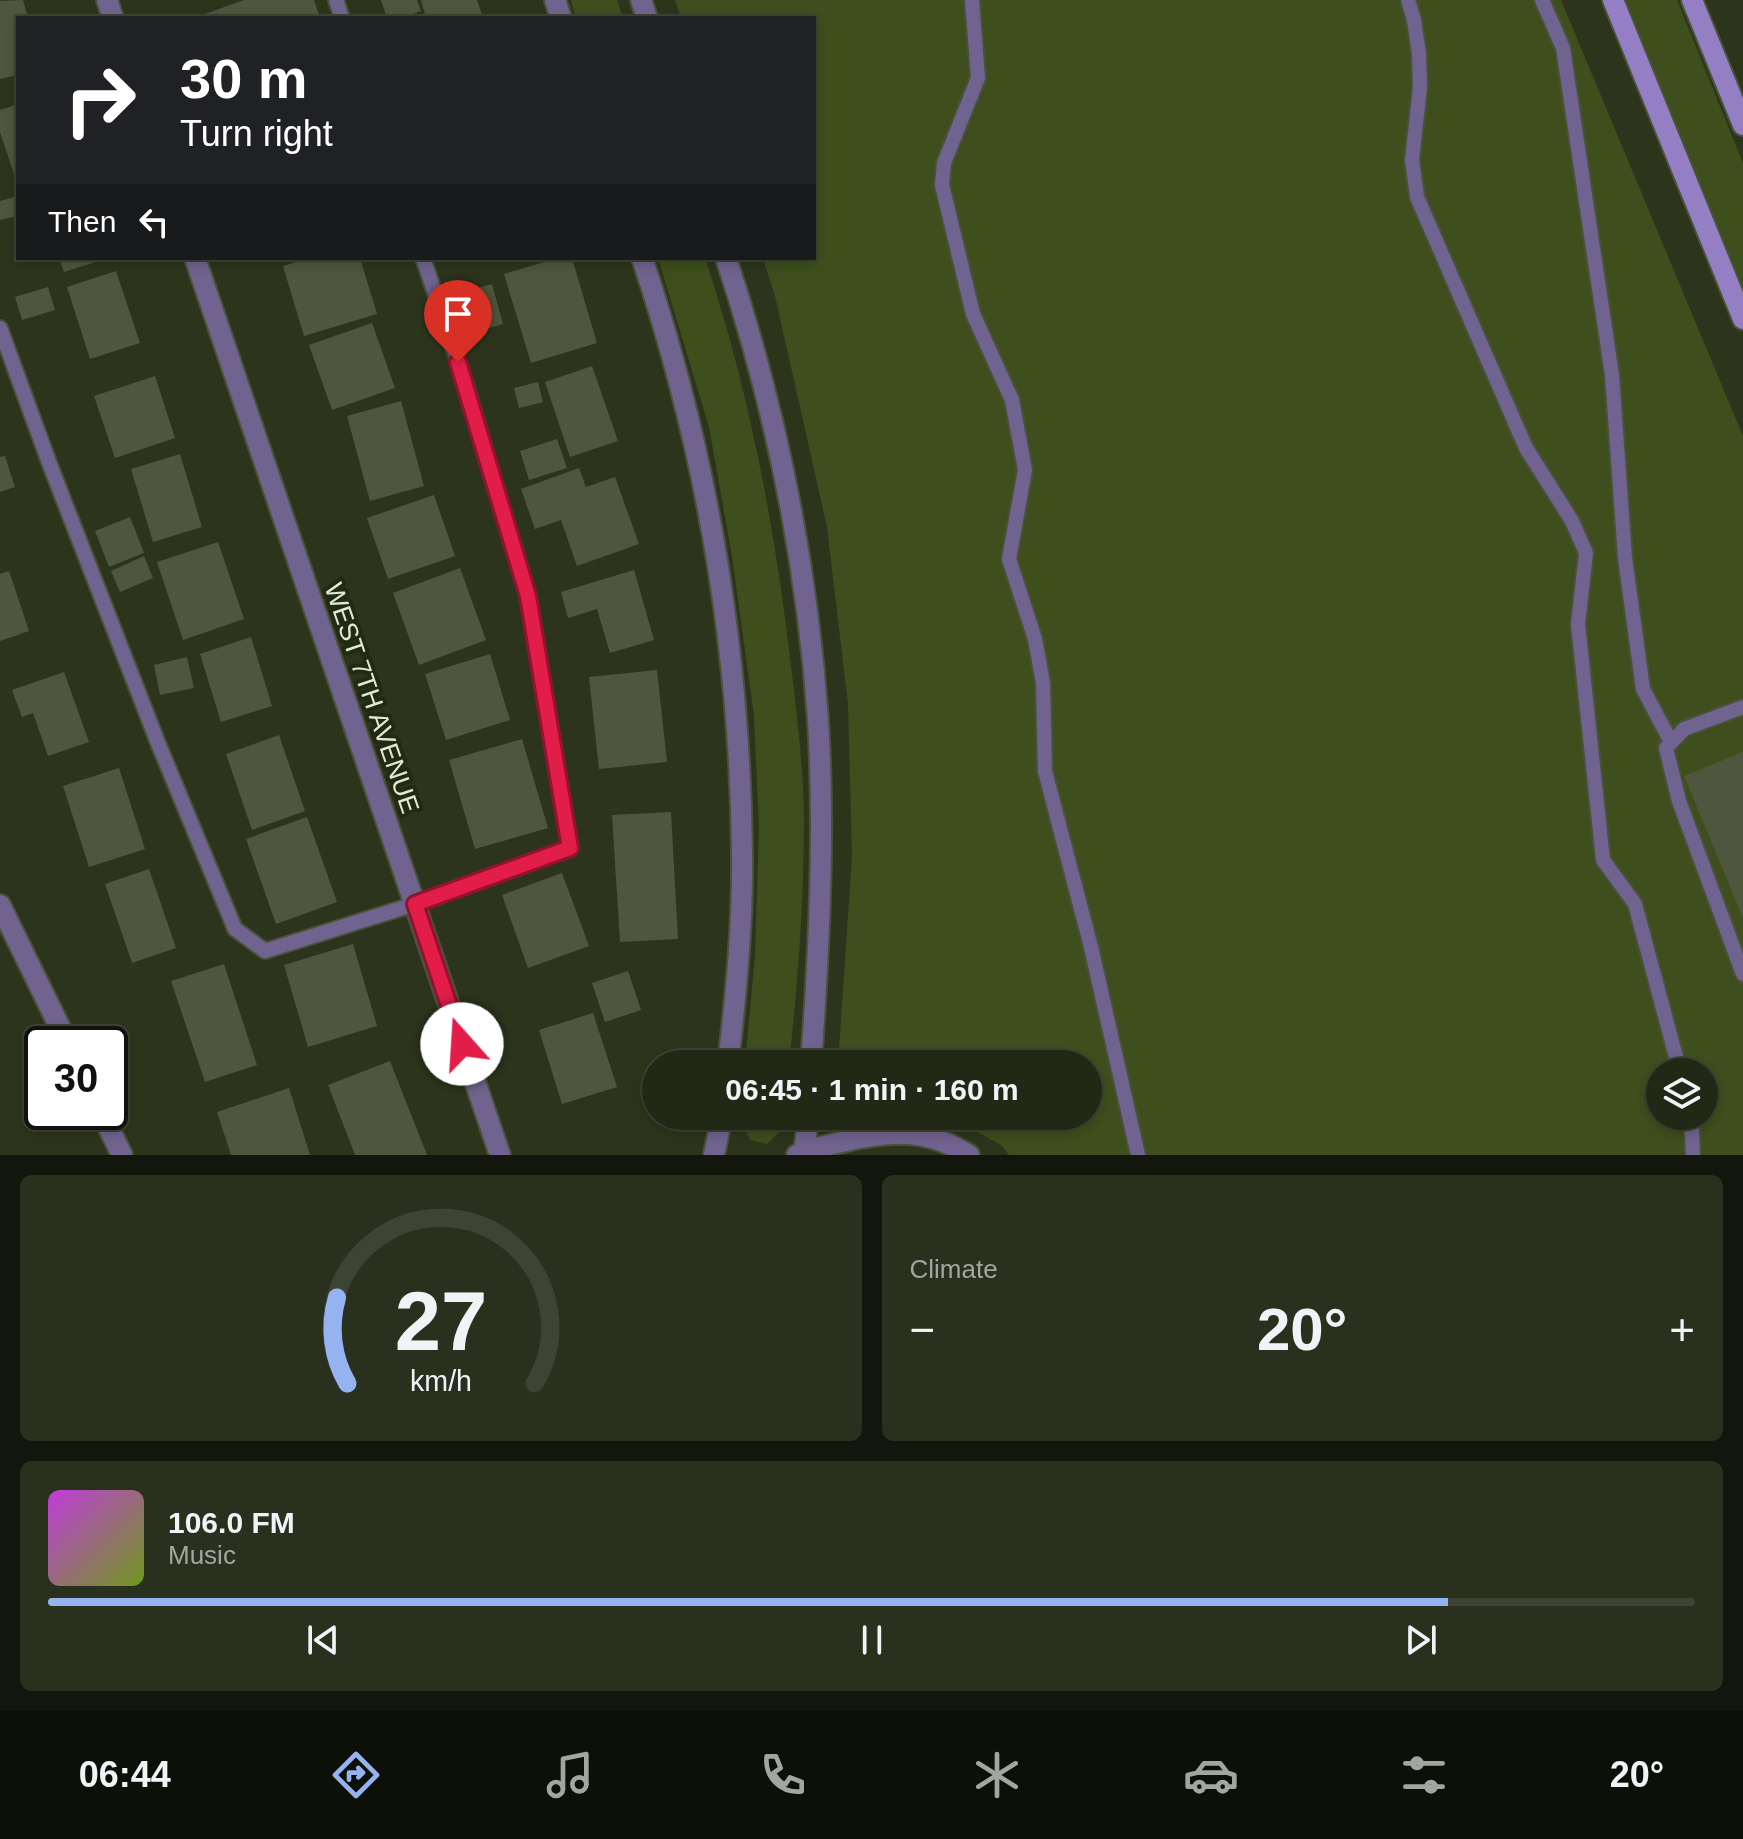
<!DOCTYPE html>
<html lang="en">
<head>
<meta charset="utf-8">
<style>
	body { margin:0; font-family:Helvetica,sans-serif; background:#29301e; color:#f1f3f6; height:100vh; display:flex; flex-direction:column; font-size:30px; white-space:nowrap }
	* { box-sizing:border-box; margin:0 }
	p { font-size:26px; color:#a2a6a0 }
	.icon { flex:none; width:44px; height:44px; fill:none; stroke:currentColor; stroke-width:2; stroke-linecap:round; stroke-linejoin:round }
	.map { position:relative; height:1155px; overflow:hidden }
	.sheet { display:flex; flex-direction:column; gap:20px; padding:20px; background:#12160c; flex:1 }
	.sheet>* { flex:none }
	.hud { position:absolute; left:16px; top:16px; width:800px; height:244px; border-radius:0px; box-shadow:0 4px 12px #0003,0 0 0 2px #3e4434; background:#202124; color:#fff; overflow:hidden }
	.fabs { position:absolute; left:1646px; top:1058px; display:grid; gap:16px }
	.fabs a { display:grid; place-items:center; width:72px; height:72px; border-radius:50%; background:#212815; box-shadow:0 4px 12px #0003,0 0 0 2px #3e4434; font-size:40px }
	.speed { position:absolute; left:24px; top:1026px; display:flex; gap:16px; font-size:40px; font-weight:700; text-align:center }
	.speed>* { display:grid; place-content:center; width:104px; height:104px; border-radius:50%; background:#212815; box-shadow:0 4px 12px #0003,0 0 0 2px #3e4434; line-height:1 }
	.speed .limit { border:4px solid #111; border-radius:12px; background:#fff; color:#111 }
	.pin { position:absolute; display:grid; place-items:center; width:68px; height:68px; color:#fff; margin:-82px -34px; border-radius:50% 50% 50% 0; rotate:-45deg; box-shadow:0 0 8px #0007 }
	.pin .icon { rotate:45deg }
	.me { position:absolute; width:88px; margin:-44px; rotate:341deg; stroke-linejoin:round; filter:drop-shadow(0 0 6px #0008) }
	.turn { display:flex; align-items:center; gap:28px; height:168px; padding:0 32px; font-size:36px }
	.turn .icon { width:104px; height:104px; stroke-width:2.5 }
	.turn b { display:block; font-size:56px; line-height:68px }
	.then { display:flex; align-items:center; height:76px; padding:0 32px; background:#0003; gap:16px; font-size:30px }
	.big { font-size:60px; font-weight:800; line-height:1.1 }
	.sheet .card { flex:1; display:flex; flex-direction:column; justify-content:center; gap:12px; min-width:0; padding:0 28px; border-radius:12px; background:#29301e }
	.sheet .dial { align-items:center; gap:0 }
	.dial svg { height:208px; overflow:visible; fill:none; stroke:#3e4434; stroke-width:7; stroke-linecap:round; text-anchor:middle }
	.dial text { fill:#f1f3f6; stroke:none }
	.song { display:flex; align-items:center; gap:24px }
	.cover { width:96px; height:96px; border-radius:12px; background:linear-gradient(135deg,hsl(290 70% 55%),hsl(80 70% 35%)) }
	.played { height:8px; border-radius:4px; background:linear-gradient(90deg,#95b2f1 85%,#3e4434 85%) }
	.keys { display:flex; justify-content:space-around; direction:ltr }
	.heat { display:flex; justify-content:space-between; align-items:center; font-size:44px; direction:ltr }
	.sheet .tiles { flex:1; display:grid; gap:20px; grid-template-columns:1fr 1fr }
	.card:last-child { grid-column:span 2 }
	.trip { position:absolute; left:642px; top:1050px; width:460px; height:80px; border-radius:40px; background:#212815; box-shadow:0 4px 12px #0003,0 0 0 2px #3e4434; font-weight:800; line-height:80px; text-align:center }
	.tab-bar { display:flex; height:128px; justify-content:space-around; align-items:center; background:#0d1008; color:#a2a6a0 }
	.tab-bar .icon { width:56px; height:56px }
	.tab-bar .current { color:#95b2f1 }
	.tab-bar b { font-size:36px; color:#f1f3f6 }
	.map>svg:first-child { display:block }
</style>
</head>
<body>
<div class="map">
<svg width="1743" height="1155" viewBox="0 0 1743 1155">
	<rect width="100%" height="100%" fill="#2c351c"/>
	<g fill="#3e4e1d" fill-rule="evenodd">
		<path d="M571 0H617L623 18H576Z"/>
		<path d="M675 0H1561L1743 436V1155H1009L1001 1145 948 1116H1088V1064H838L852 857 848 704 827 527 775 296 763 258H814V18H681ZM1660 1072H1704V1116H1660Z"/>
		<path d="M1622 0H1677L1743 163V298Z"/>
		<path d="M658 258H705C749 389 775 528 791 666 797 715 803 766 804 816 804 899 798 982 789 1064H745L755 956 759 829 754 716 732 556 709 427Z"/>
		<path d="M744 1116H782L779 1132 767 1144 750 1140 745 1129Z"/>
	</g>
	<g fill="#4e573d">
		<path d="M23 0 28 18H18V75L0 79V1Z"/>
		<path d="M244 0H314L320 18H194Z"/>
		<path d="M381 0H417L421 11 403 18H387Z"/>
		<path d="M421 0H477L483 18H426Z"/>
		<path d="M18 104V183H17L0 132V110Z"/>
		<path d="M18 196V216L0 220V201Z"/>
		<path d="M59 258H105V259L64 272Z"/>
		<path d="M309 258H360L377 314 304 336 283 266Z"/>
		<path d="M558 258H572L597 343 531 363 504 274Z"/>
		<path d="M116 271 140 343 90 359 67 287Z"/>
		<path d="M492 284 503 324 463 335 452 295Z"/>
		<path d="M48 287 55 310 22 320 15 297Z"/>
		<path d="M372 323 395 388 332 410 309 345Z"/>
		<path d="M592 366 618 441 570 457 545 382Z"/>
		<path d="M155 376 175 438 115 458 94 396Z"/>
		<path d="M538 382 543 402 519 408 514 388Z"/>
		<path d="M401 401 424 486 370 501 347 416Z"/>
		<path d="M557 439 567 468 529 480 520 451Z"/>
		<path d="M180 454 202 527 153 542 131 469Z"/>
		<path d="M5 456 15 487 0 492V457Z"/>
		<path d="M579 468 586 487 615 477 639 544 577 566 561 520 535 529 521 489Z"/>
		<path d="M434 495 455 556 388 579 367 518Z"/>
		<path d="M130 517 144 553 109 567 95 531Z"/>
		<path d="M218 542 244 619 183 640 157 562Z"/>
		<path d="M144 556 153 578 120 592 111 571Z"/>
		<path d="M460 568 486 640 419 665 393 593Z"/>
		<path d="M634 570 654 640 610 653 597 609 568 618 561 592Z"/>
		<path d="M9 571 29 631 0 641V574Z"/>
		<path d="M251 637 272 706 221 722 200 654Z"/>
		<path d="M490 654 510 720 446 740 425 674Z"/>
		<path d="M187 657 194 688 160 695 154 665Z"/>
		<path d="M657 670 667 762 599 769 589 677Z"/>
		<path d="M64 672 89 742 48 756 33 713 22 717 12 690Z"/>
		<path d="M279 735 305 811 252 830 226 754Z"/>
		<path d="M522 739 548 828 475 849 449 760Z"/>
		<path d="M1743 752V918L1684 776Z"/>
		<path d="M119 768 145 849 89 867 63 786Z"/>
		<path d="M671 812 678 939 620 942 612 815Z"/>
		<path d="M307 817 337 902 276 924 246 839Z"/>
		<path d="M149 869 176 948 132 963 105 884Z"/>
		<path d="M562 873 589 946 528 968 502 895Z"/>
		<path d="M353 944 377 1026 308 1047 284 965Z"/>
		<path d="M224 964 257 1065 205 1082 171 981Z"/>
		<path d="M628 971 641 1010 605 1022 592 983Z"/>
		<path d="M593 1013 617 1087 562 1104 539 1030Z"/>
		<path d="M390 1061 427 1155H355L328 1085Z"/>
		<path d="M289 1088 310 1155H231L217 1112Z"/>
	</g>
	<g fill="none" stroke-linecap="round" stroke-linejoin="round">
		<defs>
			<g id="service">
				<path d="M336 0 342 18"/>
				<path d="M972 0 978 78 944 163 942 185 973 314 1012 400 1025 470 1009 559 1035 639 1043 683 1045 771 1091 947 1138 1155"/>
				<path d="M1408 0 1414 20 1419 54 1420 87 1412 160 1417 197 1526 448 1572 521 1586 553 1578 624 1603 860 1635 904 1680 1072"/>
				<path d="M1542 0 1563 48 1612 375 1625 558 1643 689 1671 742"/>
				<path d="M0 328 50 465 158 743 235 929 265 951 415 904 570 848 528 596 467 388 423 258"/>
				<path d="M1743 707 1684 729 1666 748 1679 801 1743 974"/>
				<path d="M1691 1116 1693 1155"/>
			</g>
			<g id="minor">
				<path d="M107 0 113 18"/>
				<path d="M555 0 561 18"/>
				<path d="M641 0 647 18"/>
				<path d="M195 258 500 1155"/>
				<path d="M642 258C706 449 740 651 742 853 743 923 736 994 728 1064"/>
				<path d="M726 258C775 406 807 564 818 720 825 834 819 950 811 1064"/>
				<path d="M0 905 68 1044"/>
				<path d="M101 1112 122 1155"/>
				<path d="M714 1155 722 1116"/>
				<path d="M797 1155C813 1148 830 1145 846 1141 892 1130 928 1129 969 1155"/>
				<path d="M804 1155 808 1116"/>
			</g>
			<g id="secondary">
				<path d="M1613 0 1743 319"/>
				<path d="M1692 0 1743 125"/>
			</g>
		</defs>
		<use href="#service" stroke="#49523a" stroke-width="18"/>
		<use href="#minor" stroke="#49523a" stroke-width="24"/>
		<use href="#secondary" stroke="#49523a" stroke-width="24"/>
		<use href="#service" stroke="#71638f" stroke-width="14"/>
		<use href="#minor" stroke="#71638f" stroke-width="20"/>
		<use href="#secondary" stroke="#957fc4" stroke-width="20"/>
	</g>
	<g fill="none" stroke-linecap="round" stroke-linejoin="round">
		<defs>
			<path id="route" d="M458 362 528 596 570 848 415 904 462 1044"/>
		</defs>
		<use href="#route" stroke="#92132f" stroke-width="20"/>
		<use href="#route" stroke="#e11d48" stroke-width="14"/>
	</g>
	<g text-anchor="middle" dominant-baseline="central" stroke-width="8" stroke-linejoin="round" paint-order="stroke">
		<g font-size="26" fill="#e3e9d9" stroke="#222b12">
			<text transform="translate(372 698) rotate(71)">WEST 7TH AVENUE</text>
		</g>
	</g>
</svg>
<div class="fabs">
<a><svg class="icon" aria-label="layers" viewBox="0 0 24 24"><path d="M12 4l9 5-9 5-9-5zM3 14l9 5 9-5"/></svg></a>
</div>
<div class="speed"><div class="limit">30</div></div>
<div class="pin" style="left:458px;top:362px;background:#d93025"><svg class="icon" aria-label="arrive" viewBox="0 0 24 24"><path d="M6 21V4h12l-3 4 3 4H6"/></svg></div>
<svg class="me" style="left:462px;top:1044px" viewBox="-20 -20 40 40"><circle r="19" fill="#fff"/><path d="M0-13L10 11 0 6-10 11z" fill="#e11d48"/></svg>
<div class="trip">06:45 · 1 min · 160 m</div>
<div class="hud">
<div class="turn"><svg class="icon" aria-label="right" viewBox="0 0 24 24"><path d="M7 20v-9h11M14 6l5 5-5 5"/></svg><div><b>30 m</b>Turn right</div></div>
<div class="then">Then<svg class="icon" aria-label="left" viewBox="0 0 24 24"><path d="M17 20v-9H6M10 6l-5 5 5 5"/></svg></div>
</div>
</div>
<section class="sheet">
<div class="tiles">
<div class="card dial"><svg viewBox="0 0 100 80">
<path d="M14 69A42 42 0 1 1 86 69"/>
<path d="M14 69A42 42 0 0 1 10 36" stroke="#95b2f1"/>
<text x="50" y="56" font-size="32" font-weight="700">27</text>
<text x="50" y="72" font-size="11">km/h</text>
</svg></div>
<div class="card"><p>Climate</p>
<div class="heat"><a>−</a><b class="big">20°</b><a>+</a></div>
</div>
<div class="card">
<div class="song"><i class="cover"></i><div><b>106.0 FM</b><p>Music</p></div></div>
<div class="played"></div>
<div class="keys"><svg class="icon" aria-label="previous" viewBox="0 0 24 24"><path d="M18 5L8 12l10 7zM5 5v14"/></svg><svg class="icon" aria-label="pause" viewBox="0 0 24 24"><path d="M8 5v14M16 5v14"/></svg><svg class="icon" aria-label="next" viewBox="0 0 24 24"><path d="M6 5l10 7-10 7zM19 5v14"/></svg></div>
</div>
</div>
</section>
<nav class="tab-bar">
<b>06:44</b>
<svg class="icon current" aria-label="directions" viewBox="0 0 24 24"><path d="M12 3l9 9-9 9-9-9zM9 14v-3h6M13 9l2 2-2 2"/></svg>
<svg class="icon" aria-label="music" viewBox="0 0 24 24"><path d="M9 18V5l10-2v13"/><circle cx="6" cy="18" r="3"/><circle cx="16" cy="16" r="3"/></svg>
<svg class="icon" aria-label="phone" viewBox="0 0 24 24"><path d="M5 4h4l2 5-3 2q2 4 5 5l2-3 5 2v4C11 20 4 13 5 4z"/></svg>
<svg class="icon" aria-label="climate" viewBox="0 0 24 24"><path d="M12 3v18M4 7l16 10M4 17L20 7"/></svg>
<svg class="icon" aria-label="car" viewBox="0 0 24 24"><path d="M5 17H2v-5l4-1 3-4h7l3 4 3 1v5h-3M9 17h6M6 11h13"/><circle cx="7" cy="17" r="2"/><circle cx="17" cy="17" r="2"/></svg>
<svg class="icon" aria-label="filters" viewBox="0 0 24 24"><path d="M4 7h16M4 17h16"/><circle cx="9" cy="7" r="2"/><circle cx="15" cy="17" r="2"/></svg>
<b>20°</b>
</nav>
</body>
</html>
